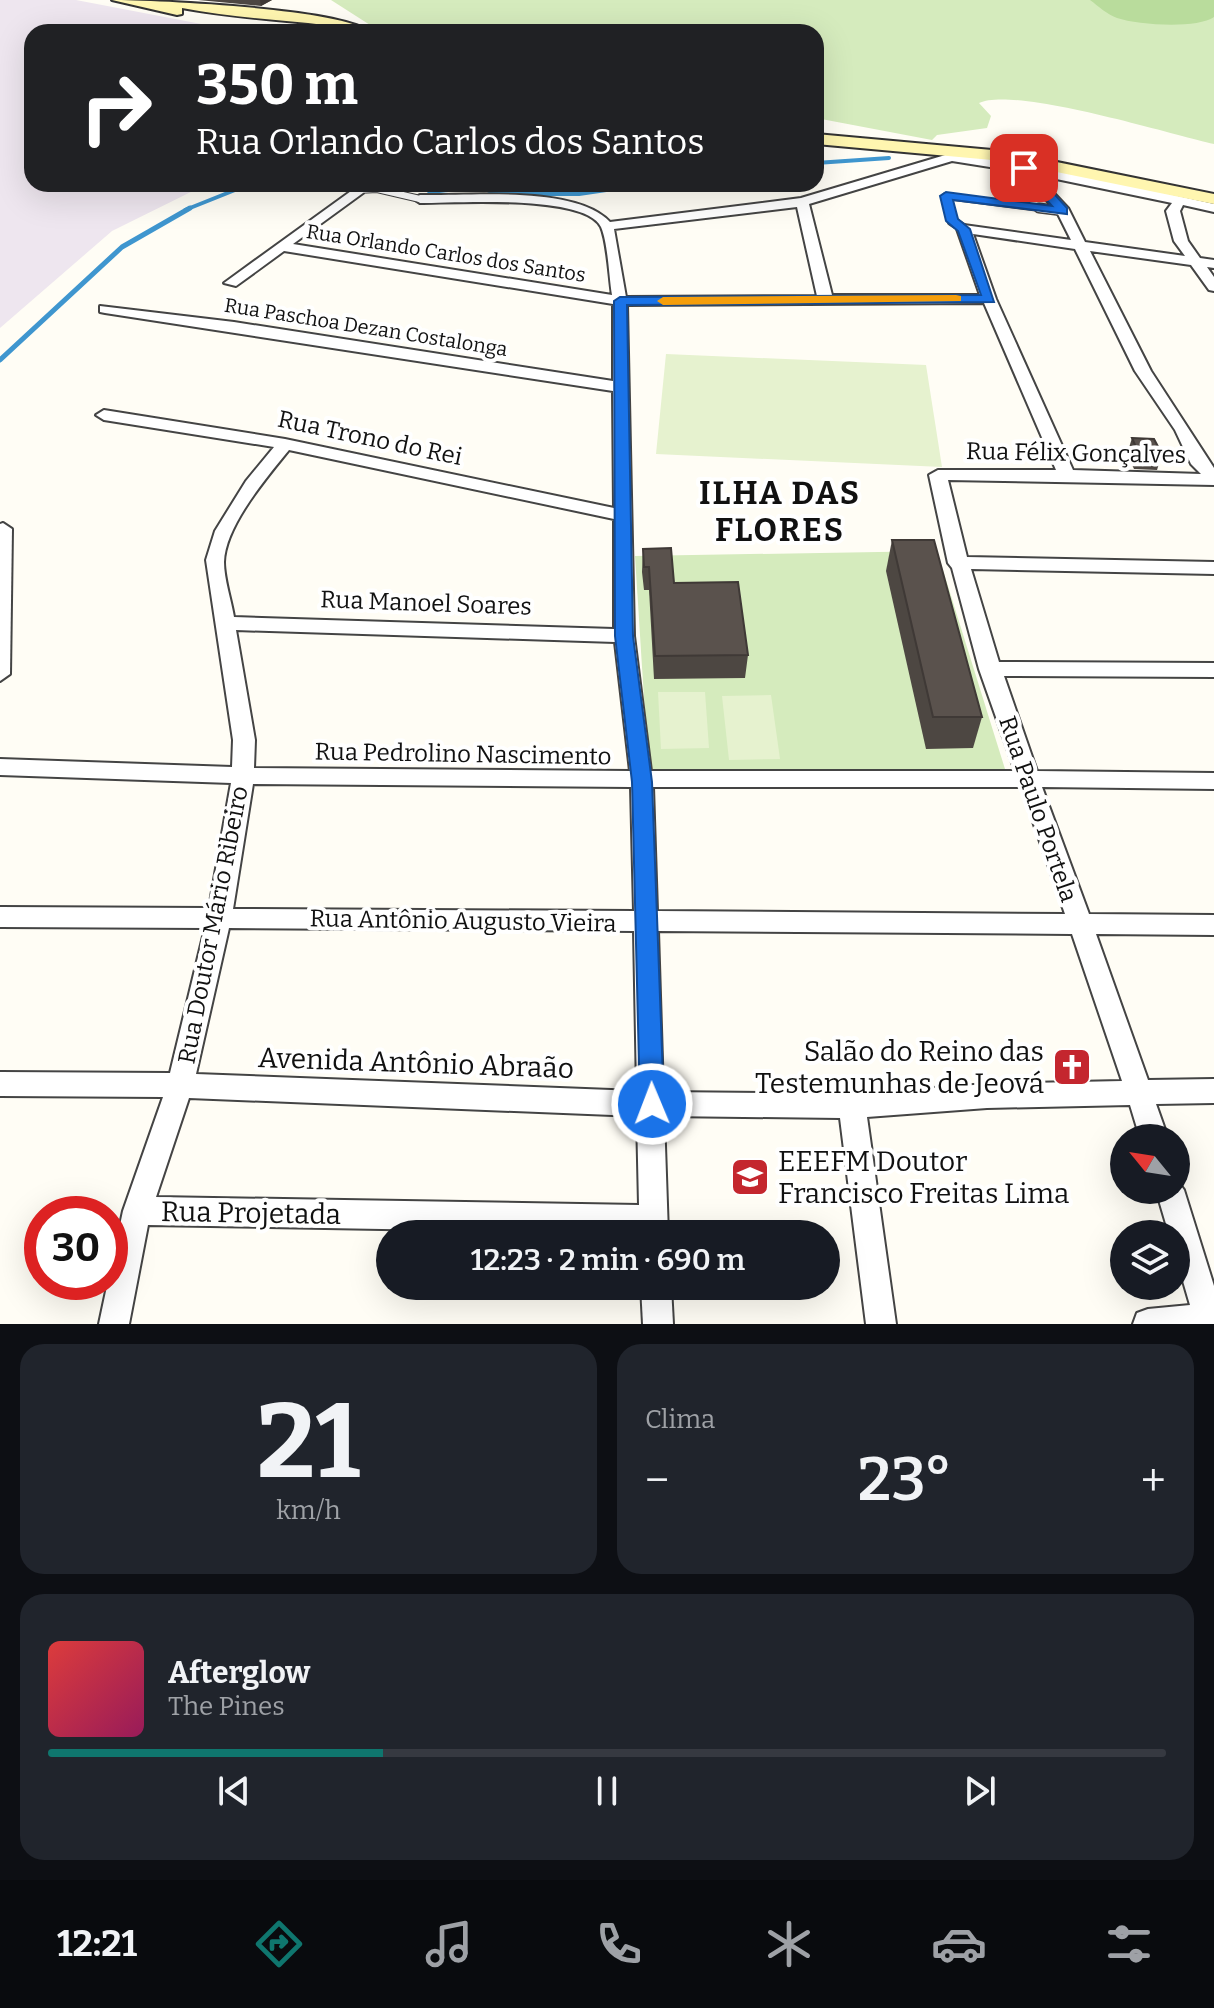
<!DOCTYPE html>
<html lang="pt">
<head>
<meta charset="utf-8">
<style>
	body { margin:0; font-family:Bitter,serif; background:#20242c; color:#f1f3f6; height:100vh; display:flex; flex-direction:column; font-size:30px; white-space:nowrap }
	* { box-sizing:border-box; margin:0 }
	p { font-size:26px; color:#9ea1a6 }
	.icon { flex:none; width:44px; height:44px; fill:none; stroke:currentColor; stroke-width:2; stroke-linecap:round; stroke-linejoin:round }
	.map { position:relative; height:1324px; overflow:hidden }
	.side { display:flex; flex-direction:column; gap:20px; padding:20px; background:#0d0f14; flex:1 }
	.side>* { flex:none }
	.top-card { position:absolute; left:24px; top:24px; width:800px; height:168px; border-radius:24px; box-shadow:0 8px 32px #0002; background:#202124; color:#fff; overflow:hidden }
	.needle { width:52px; rotate:300deg }
	.fabs { position:absolute; left:1110px; top:1124px; display:grid; gap:16px }
	.fabs a { display:grid; place-items:center; width:80px; height:80px; border-radius:50%; background:#171b24; box-shadow:0 8px 32px #0002; font-size:40px }
	.speed { position:absolute; left:24px; top:1196px; display:flex; gap:16px; font-size:40px; font-weight:700; text-align:center }
	.speed>* { display:grid; place-content:center; width:104px; height:104px; border-radius:50%; background:#171b24; box-shadow:0 8px 32px #0002; line-height:1 }
	.speed .limit { border:12px solid #d22; background:#fff; color:#111 }
	.pin { position:absolute; display:grid; place-items:center; width:68px; height:68px; color:#fff; margin:-34px; border-radius:16px; box-shadow:0 4px 12px #0006 }
	.me { position:absolute; width:88px; margin:-44px; rotate:359deg; stroke-linejoin:round; filter:drop-shadow(0 0 6px #0008) }
	.turn { display:flex; align-items:center; gap:28px; height:168px; padding:0 40px; font-size:36px }
	.turn .icon { width:104px; height:104px; stroke-width:2.5 }
	.turn b { display:block; font-size:56px; line-height:68px }
	.big { font-size:60px; font-weight:600; line-height:1.1 }
	.side .card { flex:1; display:flex; flex-direction:column; justify-content:center; gap:12px; min-width:0; padding:0 28px; border-radius:24px; background:#20242c }
	.side .dial { align-items:center; gap:0 }
	.dial b { font-size:104px; line-height:1 }
	.song { display:flex; align-items:center; gap:24px }
	.cover { width:96px; height:96px; border-radius:12px; background:linear-gradient(135deg,hsl(0 70% 55%),hsl(330 70% 35%)) }
	.played { height:8px; border-radius:4px; background:linear-gradient(90deg,#0f766e 30%,#363941 30%) }
	.keys { display:flex; justify-content:space-around; direction:ltr }
	.heat { display:flex; justify-content:space-between; align-items:center; font-size:44px; direction:ltr }
	.side .tiles { flex:1; display:grid; gap:20px; grid-template-columns:1fr 1fr }
	.card:last-child { grid-column:span 2 }
	.trip { position:absolute; left:376px; top:1220px; width:464px; height:80px; border-radius:40px; background:#171b24; box-shadow:0 8px 32px #0002; font-weight:600; line-height:80px; text-align:center }
	.tabs { display:flex; height:128px; justify-content:space-around; align-items:center; background:#090b0e; color:#9ea1a6 }
	.tabs .icon { width:56px; height:56px }
	.tabs .current { color:#0f766e }
	.tabs b { font-size:36px; color:#f1f3f6 }
	.map>svg:first-child { display:block }
</style>
</head>
<body>
<div class="map">
<svg width="1214" height="1324" viewBox="0 0 1214 1324">
	<rect width="100%" height="100%" fill="#fffdf5"/>
	<path fill="#eee6ef" d="M0 0H76L243 32H32V184H207L112 231 0 328Z"/>
	<g fill="#d5ebbd">
		<path d="M331 0H1214V144C1169 134 1014 86 979 103L991 116 987 128 937 135 932 140 816 118V32H381Z"/>
		<path d="M937 551 1005 769 649 777 635 556Z"/>
	</g>
	<path fill="#b9dc9c" d="M1090 0H1214V17C1197 29 1138 25 1117 18 1108 15 1098 6 1090 0Z"/>
	<g fill="#e6f2cf">
		<path d="M666 354 926 365 942 467 656 454Z"/>
		<path d="M658 692H705L709 748 661 749Z"/>
		<path d="M771 695 780 759 729 760 722 696Z"/>
	</g>
	<g fill="none" stroke-linecap="round" stroke-linejoin="round">
		<g stroke="#3f96cf" stroke-width="4">
			<path d="M816 163 889 158"/>
			<path d="M425 184 430 193 448 195"/>
			<path d="M489 194H579L647 184"/>
			<path d="M185 210 250 184"/>
		</g>
		<path stroke="#3f96cf" stroke-width="5" d="M0 360 122 247 190 208"/>
		<defs>
			<g id="lane-far1">
				<path d="M358 190 377 189 420 199"/>
				<path d="M949 210 946 196 1055 210"/>
			</g>
			<g id="lane">
				<path d="M949 208 952 221 964 229"/>
				<path d="M1039 208 1063 211"/>
			</g>
			<g id="street">
				<path d="M952 153 1069 172 1214 204V212L1183 205 1180 211 1188 241 1200 258 1214 260V268L1207 267 1214 277V291L1209 290 1191 265 1090 251 1151 371 1214 468V485L948 480 967 557 1214 562V574L971 569 999 662 1214 663V677L1004 676 1037 771 1214 773V789L1042 787 1089 914 1214 915V935L1096 934 1148 1080 1214 1079V1103L1156 1104 1168 1138H1140L1130 1105 987 1108 867 1117 896 1324H866L840 1118 664 1116 668 1234 148 1225 129 1324H99L123 1211 163 1097 0 1096V1072L170 1073 205 928 0 927V907L209 908 231 783 0 775V759L232 767 233 740 206 560 215 531 246 481 274 447 104 420 96 415 104 410 285 439 614 508 613 391 105 313 100 312V306L234 322 613 381V304L284 251 236 286 224 283 358 186 364 190 363 193 293 244 612 295C609 277 608 243 601 227 585 194 455 203 420 203L414 199 420 195C470 196 576 185 610 222L801 198ZM952 161 1021 172 1057 212 1071 240 964 225 957 229 980 295H832L809 204ZM1037 175 1172 203 1166 211 1174 241 1185 256 1085 242 1068 208ZM797 207 817 296 626 297 614 229ZM973 234 1075 249 1135 371 1175 430 1191 464 1201 474 1073 470 996 299ZM984 303 1056 470H938L929 475 948 563 952 568 979 669 1015 771H651L634 636 627 305ZM289 450 614 519V629L234 617C231 599 224 579 224 562 225 526 267 477 289 450ZM236 630 615 642 630 771 254 768 255 740ZM253 784 631 787 634 911 233 909ZM653 787H1021L1065 914 657 911ZM229 928 634 931 637 1091 196 1074ZM658 931 1072 934 1122 1081 987 1084 852 1094 663 1092ZM189 1098 637 1116 639 1205 156 1197Z"/>
				<path d="M3 523 12 529 10 674 0 681V524Z"/>
				<path d="M1176 1179 1184 1190 1214 1286V1324H1133L1137 1313 1148 1309 1190 1305 1176 1257V1234H1169L1156 1190H1176Z"/>
				<path d="M641 1286H671L673 1324H643Z"/>
			</g>
			<g id="secondary">
				<path d="M112 0C150 0 341 8 370 32 348 32 330 25 308 23 265 19 224 16 182 8V14L177 15Z"/>
				<path d="M816 134 1003 151 1214 194V204L1003 161 816 144Z"/>
			</g>
		</defs>
		<use href="#lane-far1" stroke="#444" stroke-width="8"/>
		<use href="#lane" stroke="#444" stroke-width="11"/>
		<use href="#street" stroke="#444" stroke-width="4"/>
		<use href="#secondary" stroke="#333" stroke-width="4"/>
		<use href="#lane-far1" stroke="#fff" stroke-width="6"/>
		<use href="#lane" stroke="#fff" stroke-width="8"/>
		<use href="#street" fill="#fff" fill-rule="evenodd"/>
		<use href="#secondary" fill="#fff6b0" fill-rule="evenodd"/>
	</g>
	<g fill="#4d4742">
		<path d="M198 0H272L261 6Z"/>
		<path d="M1132 438 1162 454 1157 470 1134 469 1127 454Z"/>
		<path d="M892 540 982 717 973 748 926 749 886 571Z"/>
		<path d="M643 549 674 583 748 655 745 678 654 679 649 590H644L642 572Z"/>
	</g>
	<path fill="#3f3936" d="M260 0H272L261 6Z"/>
	<g fill="#5a524d" stroke="#3f3936" stroke-width="2">
		<path d="M1132 438 1154 439 1162 454H1139Z"/>
		<path d="M892 540H934L982 717H933Z"/>
		<path d="M671 548 674 583 738 582 748 655 655 656 649 567H644L643 549Z"/>
	</g>
	<path fill="#1a73e8" stroke="#114b97" stroke-width="2" d="M1020 165H1028L1067 208V214L953 200 958 219 970 229 994 302 627 305 633 636 652 782 664 1104 661 1112 652 1115 643 1112 640 1104 632 782 615 636 614 301 620 297 981 295 958 231 946 221 940 196 946 192 1052 206 1020 170Z"/>
	<path fill="#f59e0b" d="M956 295 961 296V301L663 305 657 301 663 297Z"/>
	<defs>
		<symbol id="church-square" viewBox="-11 -11 22 22"><rect x="-9" y="-9" width="18" height="18" rx="4" fill="#c4262e" stroke="#fff"/><path d="M-1.2-6h2.4v3.5h3.3v2.4h-3.3V6h-2.4V-.1h-3.3v-2.4h3.3Z" fill="#fff"/></symbol>
		<symbol id="school-square" viewBox="-11 -11 22 22"><rect x="-9" y="-9" width="18" height="18" rx="4" fill="#c4262e" stroke="#fff"/><path d="M0-5L7-2L0 1L-7-2ZM-4 1L0 2.5L4 1V4Q0 6-4 4Z" fill="#fff"/></symbol>
	</defs>
	<g fill-rule="evenodd">
		<use href="#church-square" x="1050" y="1045" width="44" height="44"/>
		<use href="#school-square" x="728" y="1155" width="44" height="44"/>
	</g>
	<g text-anchor="middle" dominant-baseline="central" stroke-width="8" stroke-linejoin="round" paint-order="stroke">
		<g font-size="20" fill="#111" stroke="#fff">
			<text transform="translate(446 253) rotate(9)">Rua Orlando Carlos dos Santos</text>
			<text transform="translate(366 327) rotate(9)">Rua Paschoa Dezan Costalonga</text>
		</g>
		<g font-size="24" fill="#111" stroke="#fff">
			<text transform="translate(370 438) rotate(12)">Rua Trono do Rei</text>
			<text transform="translate(1076 453) rotate(1)">Rua Félix Gonçalves</text>
			<text transform="translate(426 603) rotate(2)">Rua Manoel Soares</text>
			<text transform="translate(463 754) rotate(1)">Rua Pedrolino Nascimento</text>
			<text transform="translate(1038 809) rotate(71)">Rua Paulo Portela</text>
			<text transform="translate(463 921) rotate(1)">Rua Antônio Augusto Vieira</text>
			<text transform="translate(213 925) rotate(-79)">Rua Doutor Mário Ribeiro</text>
		</g>
		<g font-size="28" fill="#111" stroke="#fff" text-anchor="end">
			<text x="1044" y="1051">Salão do Reino das<tspan x="1044" dy="32">Testemunhas de Jeová</tspan></text>
			<text x="778" y="1161" text-anchor="start">EEEFM Doutor<tspan x="778" dy="32">Francisco Freitas Lima</tspan></text>
		</g>
		<g font-size="28" fill="#111" stroke="#fff">
			<text transform="translate(416 1063) rotate(2)">Avenida Antônio Abraão</text>
			<text transform="translate(251 1213) rotate(1)">Rua Projetada</text>
		</g>
		<g font-size="32" font-weight="bold" letter-spacing="2" fill="#111" stroke="#fff">
			<text x="780" y="493">ILHA DAS<tspan x="780" dy="37">FLORES</tspan></text>
		</g>
	</g>
</svg>
<div class="fabs">
<a><svg class="needle" viewBox="-14 -14 28 28"><path d="M0-13l5 13h-10z" fill="#e53935"/><path d="M0 13l5-13h-10z" fill="#9ea1a6"/></svg></a>
<a><svg class="icon" aria-label="layers" viewBox="0 0 24 24"><path d="M12 4l9 5-9 5-9-5zM3 14l9 5 9-5"/></svg></a>
</div>
<div class="speed"><div class="limit">30</div></div>
<div class="pin" style="left:1024px;top:168px;background:#d93025"><svg class="icon" aria-label="arrive" viewBox="0 0 24 24"><path d="M6 21V4h12l-3 4 3 4H6"/></svg></div>
<svg class="me" style="left:652px;top:1104px" viewBox="-20 -20 40 40"><circle r="17" fill="#1a73e8" stroke="#fff" stroke-width="3"/><path d="M0-11L8 9 0 5-8 9z" fill="#fff"/></svg>
<div class="trip">12:23 · 2 min · 690 m</div>
<div class="top-card">
<div class="turn"><svg class="icon" aria-label="right" viewBox="0 0 24 24"><path d="M7 20v-9h11M14 6l5 5-5 5"/></svg><div><b>350 m</b>Rua Orlando Carlos dos Santos</div></div>
</div>
</div>
<section class="side">
<div class="tiles">
<div class="card dial"><b>21</b><p>km/h</p></div>
<div class="card"><p>Clima</p>
<div class="heat"><a>−</a><b class="big">23°</b><a>+</a></div>
</div>
<div class="card">
<div class="song"><i class="cover"></i><div><b>Afterglow</b><p>The Pines</p></div></div>
<div class="played"></div>
<div class="keys"><svg class="icon" aria-label="previous" viewBox="0 0 24 24"><path d="M18 5L8 12l10 7zM5 5v14"/></svg><svg class="icon" aria-label="pause" viewBox="0 0 24 24"><path d="M8 5v14M16 5v14"/></svg><svg class="icon" aria-label="next" viewBox="0 0 24 24"><path d="M6 5l10 7-10 7zM19 5v14"/></svg></div>
</div>
</div>
</section>
<nav class="tabs">
<b>12:21</b>
<svg class="icon current" aria-label="directions" viewBox="0 0 24 24"><path d="M12 3l9 9-9 9-9-9zM9 14v-3h6M13 9l2 2-2 2"/></svg>
<svg class="icon" aria-label="music" viewBox="0 0 24 24"><path d="M9 18V5l10-2v13"/><circle cx="6" cy="18" r="3"/><circle cx="16" cy="16" r="3"/></svg>
<svg class="icon" aria-label="phone" viewBox="0 0 24 24"><path d="M5 4h4l2 5-3 2q2 4 5 5l2-3 5 2v4C11 20 4 13 5 4z"/></svg>
<svg class="icon" aria-label="climate" viewBox="0 0 24 24"><path d="M12 3v18M4 7l16 10M4 17L20 7"/></svg>
<svg class="icon" aria-label="car" viewBox="0 0 24 24"><path d="M5 17H2v-5l4-1 3-4h7l3 4 3 1v5h-3M9 17h6M6 11h13"/><circle cx="7" cy="17" r="2"/><circle cx="17" cy="17" r="2"/></svg>
<svg class="icon" aria-label="filters" viewBox="0 0 24 24"><path d="M4 7h16M4 17h16"/><circle cx="9" cy="7" r="2"/><circle cx="15" cy="17" r="2"/></svg>
</nav>
</body>
</html>
